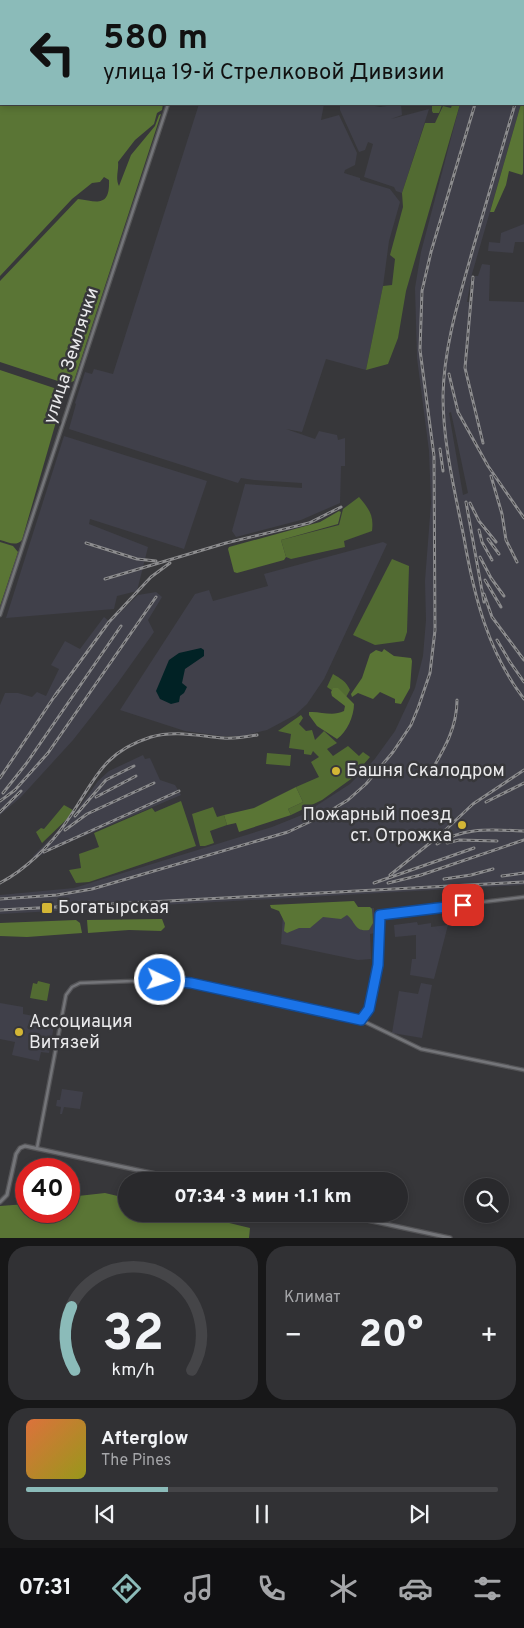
<!DOCTYPE html>
<html lang="ru">
<head>
<meta charset="utf-8">
<style>
	body { margin:0; font-family:Overpass,sans-serif; background:#313134; color:#f1f3f6; height:100vh; display:flex; flex-direction:column; font-size:19px; white-space:nowrap }
	* { box-sizing:border-box; margin:0 }
	p { font-size:16px; color:#a5a6a9 }
	.icon { flex:none; width:28px; height:28px; fill:none; stroke:currentColor; stroke-width:2; stroke-linecap:round; stroke-linejoin:round }
	.map { position:relative; height:1238px; overflow:hidden }
	.details { display:flex; flex-direction:column; gap:8px; padding:8px; background:#171718; flex:1 }
	.details>* { flex:none }
	.guide { position:absolute; left:0px; top:0px; width:525px; height:105px; box-shadow:0 2px 8px #0003,0 0 0 1px #454548; background:#8bbbb9; color:#111; overflow:hidden }
	.tools { position:absolute; left:464px; top:1178px; display:grid; gap:10px }
	.tools a { display:grid; place-items:center; width:45px; height:45px; border-radius:50%; background:#29292c; box-shadow:0 2px 8px #0003,0 0 0 1px #454548; font-size:25px }
	.speed { position:absolute; left:15px; top:1158px; display:flex; gap:10px; font-size:25px; font-weight:700; text-align:center }
	.speed>* { display:grid; place-content:center; width:65px; height:65px; border-radius:50%; background:#29292c; box-shadow:0 2px 8px #0003,0 0 0 1px #454548; line-height:1 }
	.speed .limit { border:8px solid #d22; background:#fff; color:#111 }
	.pin { position:absolute; display:grid; place-items:center; width:42px; height:42px; color:#fff; margin:-21px; border-radius:10px; box-shadow:0 2px 8px #0006 }
	.me { position:absolute; width:55px; margin:-28px; rotate:94deg; stroke-linejoin:round; filter:drop-shadow(0 0 4px #0008) }
	.turn { display:flex; align-items:center; gap:18px; height:105px; padding:0 20px; font-size:22px }
	.turn .icon { width:65px; height:65px; stroke-width:2.5 }
	.turn b { display:block; font-size:35px; line-height:42px }
	.big { font-size:38px; font-weight:800; line-height:1.1 }
	.details .card { flex:1; display:flex; flex-direction:column; justify-content:center; gap:8px; min-width:0; padding:0 18px; border-radius:20px; background:#313134 }
	.details .dial { align-items:center; gap:0 }
	.dial svg { height:130px; overflow:visible; fill:none; stroke:#454548; stroke-width:7; stroke-linecap:round; text-anchor:middle }
	.dial text { fill:#f1f3f6; stroke:none }
	.song { display:flex; align-items:center; gap:15px }
	.cover { width:60px; height:60px; border-radius:8px; background:linear-gradient(135deg,hsl(20 70% 55%),hsl(60 70% 35%)) }
	.played { height:5px; border-radius:2px; background:linear-gradient(90deg,#8bbbb9 30%,#454548 30%) }
	.keys { display:flex; justify-content:space-around; direction:ltr }
	.heat { display:flex; justify-content:space-between; align-items:center; font-size:28px; direction:ltr }
	.details .tiles { flex:1; display:grid; gap:8px; grid-template-columns:1fr 1fr }
	.card:last-child { grid-column:span 2 }
	.trip { position:absolute; left:118px; top:1172px; width:290px; height:50px; border-radius:25px; background:#29292c; box-shadow:0 2px 8px #0003,0 0 0 1px #454548; font-weight:800; line-height:50px; text-align:center }
	.tabs { display:flex; height:80px; justify-content:space-around; align-items:center; background:#101012; color:#a5a6a9 }
	.tabs .icon { width:35px; height:35px }
	.tabs .on { color:#8bbbb9 }
	.tabs b { font-size:22px; color:#f1f3f6 }
	.map>svg:first-child { display:block }
</style>
</head>
<body>
<div class="map">
<svg width="524" height="1238" viewBox="0 0 524 1238">
	<rect width="100%" height="100%" fill="#37373a"/>
	<g fill="#40404a" fill-rule="evenodd">
		<path d="M199 104H324L321 120 339 115 357 153 355 165 345 170 344 173 360 178V180L390 189 400 202 389 241 383 286 366 370 326 359 302 432 286 429 315 439 319 431 337 435 338 440 345 438V466H341L340 503 301 520 236 537 232 531 245 484 302 488V483L254 480 241 478 238 483 69 429 76 404 75 403 85 372 92 374 94 369 113 374Z"/>
		<path d="M340 104H364L380 107 401 104 402 115 391 119 429 109 402 193 396 191 394 187 364 177 373 144 368 142 365 150 359 152 340 110Z"/>
		<path d="M460 104H521L472 274 467 302H471L475 276H478L482 264 490 265 489 301 524 302V885L0 914V895L74 888 272 827 302 815 350 784 374 760 395 731 415 688 423 656 426 620 425 581 431 503 429 451 417 358 415 288 421 252ZM451 412 468 493 463 495 449 413Z"/>
		<path d="M524 224V242H515L513 253 488 251 489 242 500 243 501 233Z"/>
		<path d="M64 436 207 481 184 549 90 519 89 524 148 547 137 591 117 596 114 609 6 618Z"/>
		<path d="M383 542 387 544 324 679 307 704 295 715 267 730 242 736H222L185 731 120 710 195 594 209 590 213 601 268 586 264 574Z"/>
		<path d="M156 592 162 597 148 620 154 632 117 684 73 740 21 797 0 815V705L5 693H18L32 697 37 692 46 696 59 669 51 665 65 641 80 649 104 617 110 622 138 595Z"/>
		<path d="M143 755 145 759 150 758 160 780 175 785 181 795 58 847 35 858 33 856 72 817 98 781 109 771Z"/>
		<path d="M374 908 375 933 370 934 371 959 358 960 281 944 283 914Z"/>
		<path d="M417 922 418 925 431 923V927L448 925 434 979 410 975 412 959H416V935L395 937 394 925Z"/>
		<path d="M421 983 432 985 422 1038 392 1033 399 991 418 994Z"/>
		<path d="M0 1003 23 1007V1014L55 1020 49 1053 41 1052 39 1061 12 1055 15 1042 0 1039Z"/>
		<path d="M62 1089 83 1092 80 1109 64 1107 62 1114H60L61 1107 56 1106 57 1100H60Z"/>
	</g>
	<g fill="#526b32">
		<path d="M432 104H460L406 291 398 338 388 364 366 370 383 286 392 285 395 259 390 255 403 207 402 193 425 123H435L443 106 451 108 452 105H442L439 113H433L432 111Z"/>
		<path d="M359 497C369 509 374 515 372 531L344 541 345 547 291 559 286 557 281 540 339 525 343 509Z"/>
		<path d="M392 559 409 566 407 632 404 641 375 645 353 635Z"/>
		<path d="M333 674C341 679 346 681 350 690L345 699 327 687Z"/>
		<path d="M301 715 303 718 299 724 306 731 312 730 315 740 324 731 337 743 327 749 333 756 348 746 359 756 363 752 370 757 351 779 322 800 291 815 288 809 303 802 296 787 319 777 311 762 319 757 313 751 311 755 304 754V750L289 748 291 734 278 731Z"/>
		<path d="M267 753 291 755 290 766 266 764Z"/>
		<path d="M181 801 196 846 89 882 76 883 69 870 81 868 79 854 99 847 94 833 152 808 155 812Z"/>
		<path d="M64 805 73 810 67 819 42 843 36 832 41 828 44 829Z"/>
		<path d="M213 807 217 817 224 815 227 825 210 831 214 843 205 846H200L192 814Z"/>
		<path d="M38 981 50 984 47 1001 30 998 33 983 37 984Z"/>
	</g>
	<g fill="#5a7535">
		<path d="M0 0H197L1 1V104H163L162 110 157 113 154 124 135 140 118 162C119 170 115 178 119 186L131 155 155 126 159 115 161 114 74 381 67 384 0 362V281L78 199C98 202 110 207 109 180L104 177 100 182 92 183 72 199 0 276Z"/>
		<path d="M524 94 523 173 522 175 509 171 506 185 494 212H490L521 104H524Z"/>
		<path d="M0 370 60 390 64 394 22 540C16 547 8 542 0 540Z"/>
		<path d="M339 511 341 512 338 524 281 540 286 557 284 560 237 573 234 572 228 549 229 547 320 522Z"/>
		<path d="M0 542 13 546 18 552 0 606Z"/>
		<path d="M384 649 394 656 411 658 412 661 410 688 401 704 395 703V699L380 692 373 699 358 693 352 697 351 694 362 678 370 654 376 650 382 652Z"/>
		<path d="M333 688H338L354 704C354 716 347 732 337 739L317 726 309 715V712C321 711 332 717 344 711L345 706 332 696 331 692Z"/>
		<path d="M296 787 303 802 288 809 291 815 239 832 236 823 227 825 224 815 254 808Z"/>
		<path d="M354 901 358 907H370L372 909 373 923 369 930C354 932 356 922 347 915L341 919 323 917 310 928H299L287 933 284 931 285 923 279 911 271 908 270 905Z"/>
		<path d="M162 919 165 927 161 931 129 930 88 933 87 920Z"/>
		<path d="M76 920 80 923 82 933 27 937 0 936V923Z"/>
		<path d="M105 1193 126 1198V1214H192L250 1228 249 1238H0V1206L26 1204V1211H69V1197Z"/>
	</g>
	<path fill="#012225" d="M201 648 204 650V656L185 669 182 683 187 687 184 693 180 696 179 702 171 704 160 699 156 691 169 660 179 653Z"/>
	<g fill="none" stroke-linecap="round" stroke-linejoin="round">
		<defs>
			<g id="tertiary">
				<path d="M201 1V0"/>
				<path d="M0 615 168 104"/>
				<path d="M361 1020C380 1006 379 944 379 921L381 914 524 897"/>
				<path d="M37 1148 66 995 72 987 80 983 160 980 191 983 361 1020 421 1049 524 1070"/>
			</g>
			<g id="secondary">
				<path d="M0 1202 7 1195 16 1154 20 1148 25 1146 189 1181"/>
				<path d="M339 1214 450 1238"/>
			</g>
		</defs>
		<use href="#tertiary" stroke="#535356" stroke-width="5"/>
		<use href="#secondary" stroke="#535356" stroke-width="5.5"/>
		<use href="#tertiary" stroke="#747579" stroke-width="2.5"/>
		<use href="#secondary" stroke="#747579" stroke-width="3"/>
		<defs>
			<g id="rail">
				<path d="M520 1 521 0"/>
				<path d="M524 79V78"/>
				<path d="M515 104C501 151 488 198 474 245 460 296 444 344 443 396 443 444 455 492 464 538 474 596 488 652 524 699"/>
				<path d="M473 277 465 368 483 443"/>
				<path d="M449 374 458 412 488 466 524 518"/>
				<path d="M440 449 443 471"/>
				<path d="M491 476 502 514 506 540 517 562"/>
				<path d="M466 502 484 602"/>
				<path d="M470 503 479 521 496 542"/>
				<path d="M479 530 482 542 492 560"/>
				<path d="M488 539 499 554"/>
				<path d="M86 543 137 559 156 561"/>
				<path d="M480 557 491 578 504 596"/>
				<path d="M105 579 226 543 309 523 341 507"/>
				<path d="M485 580 501 607"/>
				<path d="M484 594 492 617 524 660"/>
				<path d="M497 640 510 662 524 682"/>
				<path d="M55 696 109 622 151 577 170 563"/>
				<path d="M429 775C443 751 457 729 457 700"/>
				<path d="M0 778 58 691"/>
				<path d="M3 793 26 764 121 626"/>
				<path d="M96 797 136 776"/>
				<path d="M0 801 15 790 48 753 156 597"/>
				<path d="M486 802 524 783"/>
				<path d="M0 812 21 791"/>
				<path d="M75 816 106 780 134 766"/>
				<path d="M65 830 87 814 154 783"/>
				<path d="M447 843 459 840 497 841"/>
				<path d="M437 844C465 826 493 830 524 831"/>
				<path d="M44 852 179 791"/>
				<path d="M390 875 440 835 473 804 524 770"/>
				<path d="M502 876 524 873"/>
				<path d="M444 879 471 875 493 869"/>
				<path d="M0 883C25 870 51 845 67 821 94 783 100 753 151 737 175 730 198 736 223 738 234 739 245 737 257 735"/>
				<path d="M374 883 474 848"/>
				<path d="M388 883 421 875 524 840"/>
				<path d="M0 899 57 895 92 889 288 832 320 817 348 800 366 784 393 752 411 725 418 708 430 673 435 630 434 456 420 350 422 291 431 252 475 104"/>
				<path d="M0 910 524 882"/>
			</g>
		</defs>
		<use href="#rail" stroke="#8c8c8e" stroke-width="3"/>
		<use href="#rail" stroke="#37373a" stroke-width="1" stroke-dasharray="4" stroke-linecap="butt"/>
	</g>
	<g fill="none" stroke-linecap="round" stroke-linejoin="round">
		<defs>
			<path id="route" d="M160 980 191 983 361 1020 369 1009 378 965 380 915 463 905"/>
		</defs>
		<use href="#route" stroke="#114b97" stroke-width="12"/>
		<use href="#route" stroke="#1a73e8" stroke-width="9"/>
	</g>
	<g fill="#d3b635" stroke="#37373a" stroke-width="2">
		<circle cx="336" cy="771" r="5"/>
		<circle cx="462" cy="825" r="5"/>
		<rect x="41" y="902" width="12" height="12" rx="2.5"/>
		<circle cx="19" cy="1032" r="5"/>
	</g>
	<g text-anchor="middle" dominant-baseline="central" stroke-width="5" stroke-linejoin="round" paint-order="stroke">
		<g font-size="18" fill="#e9e9eb" stroke="#37373a">
			<text transform="translate(72 356) rotate(-72)">улица Землячки</text>
		</g>
		<g font-size="18" fill="#e9e9eb" stroke="#37373a" text-anchor="start">
			<text x="346" y="771">Башня Скалодром</text>
			<text x="452" y="815" text-anchor="end">Пожарный поезд<tspan x="452" dy="21">ст. Отрожка</tspan></text>
			<text x="58" y="908">Богатырская</text>
			<text x="29" y="1022">Ассоциация<tspan x="29" dy="21">Витязей</tspan></text>
		</g>
	</g>
</svg>
<div class="tools">
<a><svg class="icon" aria-label="search" viewBox="0 0 24 24"><circle cx="10" cy="10" r="6"/><path d="M15 15l6 6"/></svg></a>
</div>
<div class="speed"><div class="limit">40</div></div>
<div class="pin" style="left:463px;top:905px;background:#d93025"><svg class="icon" aria-label="arrive" viewBox="0 0 24 24"><path d="M6 21V4h12l-3 4 3 4H6"/></svg></div>
<svg class="me" style="left:160px;top:980px" viewBox="-20 -20 40 40"><circle r="17" fill="#1a73e8" stroke="#fff" stroke-width="3"/><path d="M0-11L8 9 0 5-8 9z" fill="#fff"/></svg>
<div class="trip">07:34 · 3 мин · 1.1 km</div>
<div class="guide">
<div class="turn"><svg class="icon" aria-label="left" viewBox="0 0 24 24"><path d="M17 20v-9H6M10 6l-5 5 5 5"/></svg><div><b>580 m</b>улица 19-й Стрелковой Дивизии</div></div>
</div>
</div>
<section class="details">
<div class="tiles">
<div class="card dial"><svg viewBox="0 0 100 80">
<path d="M14 69A42 42 0 1 1 86 69"/>
<path d="M14 69A42 42 0 0 1 12 30" stroke="#8bbbb9"/>
<text x="50" y="56" font-size="32" font-weight="700">32</text>
<text x="50" y="72" font-size="11">km/h</text>
</svg></div>
<div class="card"><p>Климат</p>
<div class="heat"><a>−</a><b class="big">20°</b><a>+</a></div>
</div>
<div class="card">
<div class="song"><i class="cover"></i><div><b>Afterglow</b><p>The Pines</p></div></div>
<div class="played"></div>
<div class="keys"><svg class="icon" aria-label="previous" viewBox="0 0 24 24"><path d="M18 5L8 12l10 7zM5 5v14"/></svg><svg class="icon" aria-label="pause" viewBox="0 0 24 24"><path d="M8 5v14M16 5v14"/></svg><svg class="icon" aria-label="next" viewBox="0 0 24 24"><path d="M6 5l10 7-10 7zM19 5v14"/></svg></div>
</div>
</div>
</section>
<nav class="tabs">
<b>07:31</b>
<svg class="icon on" aria-label="directions" viewBox="0 0 24 24"><path d="M12 3l9 9-9 9-9-9zM9 14v-3h6M13 9l2 2-2 2"/></svg>
<svg class="icon" aria-label="music" viewBox="0 0 24 24"><path d="M9 18V5l10-2v13"/><circle cx="6" cy="18" r="3"/><circle cx="16" cy="16" r="3"/></svg>
<svg class="icon" aria-label="phone" viewBox="0 0 24 24"><path d="M5 4h4l2 5-3 2q2 4 5 5l2-3 5 2v4C11 20 4 13 5 4z"/></svg>
<svg class="icon" aria-label="climate" viewBox="0 0 24 24"><path d="M12 3v18M4 7l16 10M4 17L20 7"/></svg>
<svg class="icon" aria-label="car" viewBox="0 0 24 24"><path d="M5 17H2v-5l4-1 3-4h7l3 4 3 1v5h-3M9 17h6M6 11h13"/><circle cx="7" cy="17" r="2"/><circle cx="17" cy="17" r="2"/></svg>
<svg class="icon" aria-label="filters" viewBox="0 0 24 24"><path d="M4 7h16M4 17h16"/><circle cx="9" cy="7" r="2"/><circle cx="15" cy="17" r="2"/></svg>
</nav>
</body>
</html>
